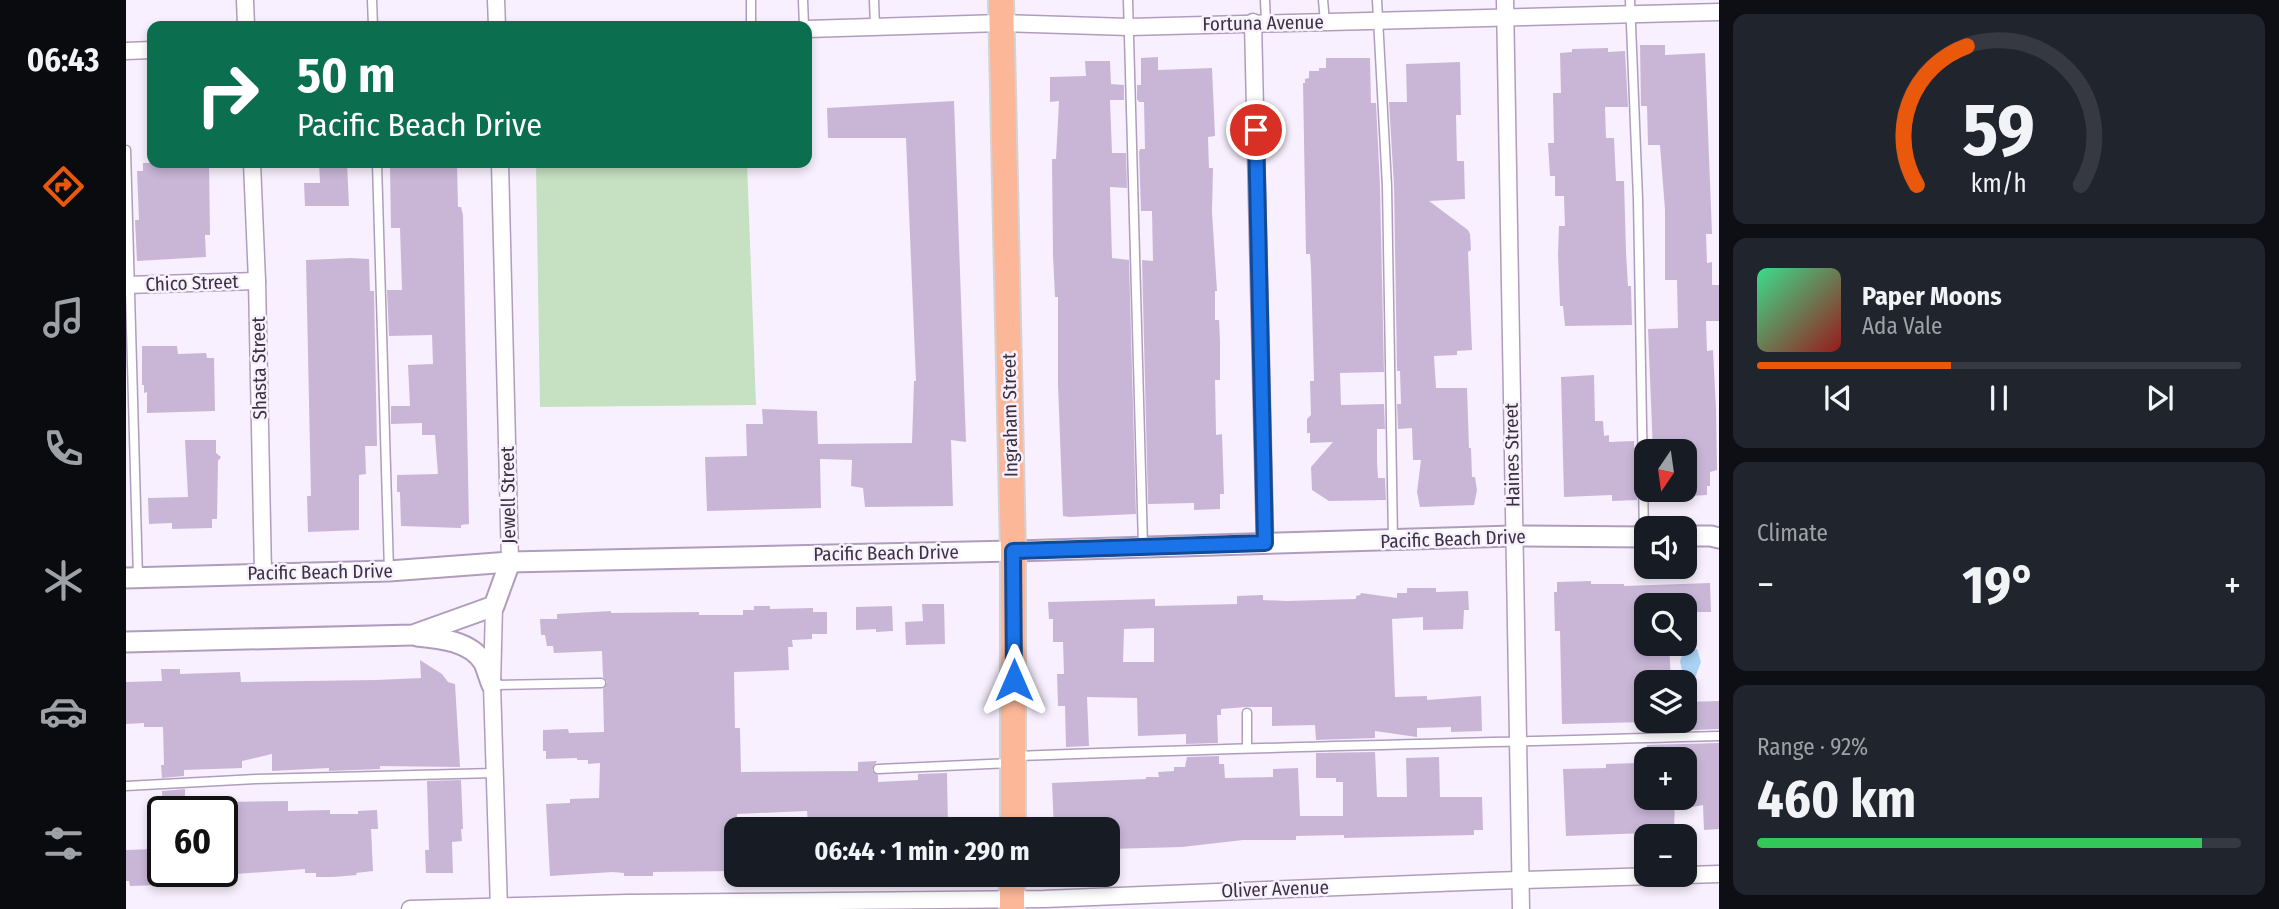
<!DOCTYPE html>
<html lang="en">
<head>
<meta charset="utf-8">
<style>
	body { margin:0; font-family:"Fira Sans Condensed",sans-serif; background:#20242c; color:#f1f3f6; height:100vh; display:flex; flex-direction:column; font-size:26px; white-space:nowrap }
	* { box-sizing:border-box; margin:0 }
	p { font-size:23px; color:#9ea1a6 }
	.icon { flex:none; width:38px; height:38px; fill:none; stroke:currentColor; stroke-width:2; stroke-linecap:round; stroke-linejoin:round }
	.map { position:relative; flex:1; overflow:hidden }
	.panel { display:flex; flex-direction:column; gap:14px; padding:14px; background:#0d0f14; width:560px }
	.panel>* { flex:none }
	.banner { position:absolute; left:21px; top:21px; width:665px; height:147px; border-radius:14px; box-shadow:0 4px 10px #0003; background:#0b6e4f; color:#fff; overflow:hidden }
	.needle { width:46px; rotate:193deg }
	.buttons { position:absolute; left:1508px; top:439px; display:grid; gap:14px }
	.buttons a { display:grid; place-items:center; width:63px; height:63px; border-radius:14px; background:#171b24; box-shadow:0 4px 10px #0003; font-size:35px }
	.speed { position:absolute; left:21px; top:796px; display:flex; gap:14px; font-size:35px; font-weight:700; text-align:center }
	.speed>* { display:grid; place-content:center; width:91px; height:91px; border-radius:50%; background:#171b24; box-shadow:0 4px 10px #0003; line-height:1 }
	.speed .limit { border:4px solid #111; border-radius:10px; background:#fff; color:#111 }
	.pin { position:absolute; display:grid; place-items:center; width:60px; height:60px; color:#fff; margin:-30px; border:4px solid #fff; border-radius:50%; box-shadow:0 2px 7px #0007 }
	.me { position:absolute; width:77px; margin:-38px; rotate:0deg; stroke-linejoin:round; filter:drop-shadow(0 0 5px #0008) }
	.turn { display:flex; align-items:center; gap:24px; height:147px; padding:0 35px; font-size:32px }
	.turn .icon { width:91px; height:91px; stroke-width:2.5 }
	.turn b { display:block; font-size:49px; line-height:60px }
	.big { font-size:52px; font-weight:700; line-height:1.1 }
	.panel .tile { flex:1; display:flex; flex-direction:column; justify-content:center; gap:10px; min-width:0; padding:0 24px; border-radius:14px; background:#20242c }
	.panel .dial { align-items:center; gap:0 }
	.dial svg { height:182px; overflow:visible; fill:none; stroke:#363941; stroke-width:7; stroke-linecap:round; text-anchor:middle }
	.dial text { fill:#f1f3f6; stroke:none }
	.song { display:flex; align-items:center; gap:21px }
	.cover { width:84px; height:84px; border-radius:10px; background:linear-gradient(135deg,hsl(150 70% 55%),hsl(0 70% 35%)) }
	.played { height:7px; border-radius:4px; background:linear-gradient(90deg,#ea580c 40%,#363941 40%) }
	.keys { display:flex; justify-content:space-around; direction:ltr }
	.heat { display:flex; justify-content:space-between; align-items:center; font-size:38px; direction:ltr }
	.charge { height:10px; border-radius:5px; background:linear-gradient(90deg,#34c759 92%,#363941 0) }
	.trip { position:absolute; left:598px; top:817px; width:396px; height:70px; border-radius:14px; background:#171b24; box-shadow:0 4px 10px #0003; font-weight:700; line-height:70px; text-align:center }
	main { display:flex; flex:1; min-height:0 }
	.tabs { display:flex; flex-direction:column; width:126px; justify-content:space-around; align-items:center; background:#090b0e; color:#9ea1a6 }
	.tabs .icon { width:49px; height:49px }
	.tabs .selected { color:#ea580c }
	.tabs b { font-size:32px; color:#f1f3f6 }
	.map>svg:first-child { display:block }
</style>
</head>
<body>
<main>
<nav class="tabs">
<b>06:43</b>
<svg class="icon selected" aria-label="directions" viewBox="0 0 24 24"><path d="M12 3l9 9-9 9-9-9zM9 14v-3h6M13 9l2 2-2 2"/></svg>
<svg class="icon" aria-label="music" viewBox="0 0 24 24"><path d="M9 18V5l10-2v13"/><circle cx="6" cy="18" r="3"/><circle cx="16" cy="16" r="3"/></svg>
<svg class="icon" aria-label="phone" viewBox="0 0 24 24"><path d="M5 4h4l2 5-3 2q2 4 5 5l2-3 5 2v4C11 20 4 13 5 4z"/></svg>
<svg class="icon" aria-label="climate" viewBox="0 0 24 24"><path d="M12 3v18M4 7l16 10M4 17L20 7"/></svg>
<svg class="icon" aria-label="car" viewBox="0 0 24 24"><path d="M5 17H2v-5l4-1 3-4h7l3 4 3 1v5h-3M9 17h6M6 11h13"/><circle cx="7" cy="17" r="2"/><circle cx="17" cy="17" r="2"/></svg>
<svg class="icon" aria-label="filters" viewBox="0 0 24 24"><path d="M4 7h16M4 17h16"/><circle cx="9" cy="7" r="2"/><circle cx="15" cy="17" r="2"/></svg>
</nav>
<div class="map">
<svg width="1593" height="909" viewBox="0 0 1593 909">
	<rect width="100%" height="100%" fill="#f8f0fe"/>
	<path fill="#c6e0c2" d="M410 163H621L630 405 414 407Z"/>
	<path fill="#abd3f6" d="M1559 648 1571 649 1575 662 1569 678 1558 681 1554 661Z"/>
	<g fill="#c9b6d7" fill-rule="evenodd">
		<path d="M1514 45H1539V55L1579 53 1586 234H1580L1581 263 1586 262V285H1593V321H1580L1581 351 1587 350 1590 409 1591 470 1584 472V486H1581V495L1562 496V483H1559V452H1527L1522 329 1552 328 1551 280H1539V210L1534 145H1522L1521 106H1515Z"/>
		<path d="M1482 48V52L1499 51 1502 107H1479L1480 138H1488L1490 181H1498L1500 252 1502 286H1505L1506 325 1439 326 1437 306H1434L1432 254 1433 226H1439L1438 196H1429V176H1424L1422 143H1428L1427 93H1435L1434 53 1446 52V49Z"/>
		<path d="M1032 57V70L1086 68 1089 136 1082 137 1083 168H1087L1086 212 1091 291H1089V320H1093L1094 340V380H1089L1090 435 1096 434 1098 494H1094V509L1068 510V503L1022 504 1016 260 1027 261 1026 211H1015L1013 152 1014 149H1019L1018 102H1013L1011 99V85H1015V58Z"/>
		<path d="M1200 58H1244L1245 103H1250L1254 186 1258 372 1214 373 1215 405 1258 404 1259 429H1251V462L1252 478H1259L1260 500 1203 501 1186 490 1185 467 1207 442 1184 443V433H1181V419L1185 415 1184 381H1188L1185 267 1184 254H1180L1177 83H1179V79L1183 78V71H1193V68H1200Z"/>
		<path d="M959 61H984L985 84 998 85V100H984L986 153H1000L1001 188 984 187 986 258 1003 260 1010 514 944 517 937 516 932 385V297H929L927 255 926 159H930L933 101 924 102V77L960 76Z"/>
		<path d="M1334 62 1335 115H1330L1331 161H1338L1339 199 1303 201 1342 230 1344 234 1345 250 1342 252 1346 350 1331 351V355L1308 356 1310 388H1341L1343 448H1345L1346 477H1349L1351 490 1348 505 1294 507 1291 492 1295 460H1287L1286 428 1272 429 1271 404H1275L1274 371H1271L1268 186 1263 102H1281L1280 64Z"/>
		<path d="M828 101 840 442 825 440 827 506 739 507 737 488 725 486 726 460 694 459 695 508 581 511 579 457 621 456 620 424H637L636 409 691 411 692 444 786 443 788 381H790L780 138H702L701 108Z"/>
		<path d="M17 163H83L84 235H79L80 257 11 261 9 220H13L11 171H17Z"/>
		<path d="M193 163H221L223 206H179L178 183H194Z"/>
		<path d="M276 163H331L332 207H335L337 215 343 524 335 525V528L275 526 274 492H271V475L312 474 309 435H296V423L265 424V406H284L282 365 307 364 306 335 263 336 261 290H276L274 228H265L264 165H276Z"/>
		<path d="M225 258 243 259 244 291H248L251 446H239L240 474 233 475V530L182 532 181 496H185L180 260Z"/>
		<path d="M16 346H51L52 354 80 353 81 358H88L89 411 21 413V392L18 393V385H16Z"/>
		<path d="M1468 375 1469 421H1477L1478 436 1483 435V442L1508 441 1511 500 1486 501V495L1438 497 1435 377Z"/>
		<path d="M59 440H90V453L95 457 92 461 91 519H86V528L46 529V523L23 524 22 498 62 497Z"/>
		<path d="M1465 581V584H1498V586L1584 583 1585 612H1559V606H1521V644H1543L1545 682H1521V721H1559V702L1593 701V729L1520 732V722L1436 724 1434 631H1429L1428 592H1431V582Z"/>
		<path d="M1281 588H1310V592L1342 591 1343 610H1338L1337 629 1297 630V617L1266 619 1269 697 1301 696V700L1355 696 1356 731 1325 732V727L1291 728V737L1249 731V738L1190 740 1189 725 1146 726V707H1120L1095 709V715H1091L1092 743 1060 744V734L1012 736 1011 698 961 697 963 746 940 747 939 706H932L931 674H938L937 642H927V619H923L922 602 1029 599V606L1111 604V596L1137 595V600L1161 601 1230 599V596L1234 595 1235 593 1271 598V593H1281ZM1028 628V662H997L998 629Z"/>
		<path d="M796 604H818L819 644 780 645 779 622 797 621Z"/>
		<path d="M628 606H644V609L687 608V612H701V634H686V639L666 640 667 647H662L663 670 608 672 609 728H614L615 772 732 771V762L751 761 746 770 752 775V782L792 780V774L821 773 822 830H738V828L720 827V824H682L681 811 611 814V868H608V871L527 872V876H498V873L487 872 424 876 420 804 444 803V799L473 798 474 763 462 764V760H451V758L420 759V751H417V730L442 729 443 733 478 732 477 689 481 682 477 677 476 651 428 653 427 646H421L419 635H415L414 619H431V614L485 611V613L573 612V615H617V610H628Z"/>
		<path d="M766 606 767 631 750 632V629L730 630V607Z"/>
		<path d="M294 660 316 674 322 682 329 684 334 767 254 766V769L203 771V768L146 771V754L116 761V768L58 770V776L36 778 35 765H38L37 727H18V723L0 724V682L36 681 35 669H54V674L114 672 115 682 250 680 295 678Z"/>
		<path d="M1593 743V829L1578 830 1577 805 1566 807 1564 768 1562 769V760H1521V745Z"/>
		<path d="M1249 752 1251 797H1281L1280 758 1313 757 1314 797H1356L1357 830H1348V835L1218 838V835L1170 836V840H1117L1056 847 982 849V830H928L926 783 1020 779V777H1033L1032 772 1048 771V767H1059L1061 757 1093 756V764H1098L1099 778 1147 777V769L1172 768 1174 816H1217V782H1210V778H1190V753Z"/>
		<path d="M1512 763 1513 798H1549L1548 832 1440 836 1437 769 1480 768V764Z"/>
		<path d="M335 780 337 829H335L336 841 326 842 327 873H300L299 850H303L301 781Z"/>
		<path d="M59 789V812H37L36 791Z"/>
		<path d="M162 801V811L204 810V814H232V811L251 810 252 829H245L247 871 230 873 231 875 207 877H190V873H179V869L96 875V802Z"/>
		<path d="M28 849 32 850 33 885 4 886 3 881H0V850Z"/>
	</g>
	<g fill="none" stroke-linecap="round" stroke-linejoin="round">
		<defs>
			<g id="service">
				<path d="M246 0 247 26"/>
				<path d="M625 0V26"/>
				<path d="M677 0 678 26"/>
				<path d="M748 0 749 27"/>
				<path d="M1002 0 1017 546"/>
				<path d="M1139 0 1140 22"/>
				<path d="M1197 0 1199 22"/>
				<path d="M1251 0 1261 186 1267 540"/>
				<path d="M1504 0 1512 199 1518 537"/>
				<path d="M0 150 12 578"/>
				<path d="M251 163 263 571"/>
				<path d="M366 685 475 683"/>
				<path d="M1121 713V747"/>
				<path d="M891 756C1125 747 1359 743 1593 736"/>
				<path d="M752 769 885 763"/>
				<path d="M0 786 130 779 369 773"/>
			</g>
			<g id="minor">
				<path d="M119 0 120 26"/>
				<path d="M370 0 371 26"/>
				<path d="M1379 0 1395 909"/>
				<path d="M1127 22 1139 543"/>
				<path d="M681 29 875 23 1003 27 1593 12"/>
				<path d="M0 51 26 50"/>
				<path d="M126 163 131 281 137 573"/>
				<path d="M374 163 384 562"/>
				<path d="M0 285 131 281"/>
				<path d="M368 606 366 685 373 909"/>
				<path d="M284 909 501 903 918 899 1362 881 1593 874"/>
			</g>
			<g id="tertiary">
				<path d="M1559 536H1585L1593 538"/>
				<path d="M0 578 263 571 384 562 887 551 1387 536 1521 537"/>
				<path d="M291 636C313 638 345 641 358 663 361 670 363 678 366 685"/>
				<path d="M0 642 287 635 368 606 384 562"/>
			</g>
			<g id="primary">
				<path d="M875 0 887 551V830"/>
				<path d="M886 909V875"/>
			</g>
		</defs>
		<use href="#service" stroke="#b09dbd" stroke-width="11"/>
		<use href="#minor" stroke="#b09dbd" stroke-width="19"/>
		<use href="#tertiary" stroke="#b09dbd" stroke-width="23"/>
		<use href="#primary" stroke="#d3d2d5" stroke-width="28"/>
		<use href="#service" stroke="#fff" stroke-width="8"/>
		<use href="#minor" stroke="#fff" stroke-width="16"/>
		<use href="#tertiary" stroke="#fff" stroke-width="19"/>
		<use href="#primary" stroke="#fbb798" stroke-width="24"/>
	</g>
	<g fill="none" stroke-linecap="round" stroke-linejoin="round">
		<defs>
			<path id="route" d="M888 680 887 551 1139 543 1130 130"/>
		</defs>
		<use href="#route" stroke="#114b97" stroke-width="18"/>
		<use href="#route" stroke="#1a73e8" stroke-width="12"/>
	</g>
	<g text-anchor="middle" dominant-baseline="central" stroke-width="5" stroke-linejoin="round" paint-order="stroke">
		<g font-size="19" fill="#39323f" stroke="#f8f0fe">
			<text transform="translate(1137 23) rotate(-1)">Fortuna Avenue</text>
			<text transform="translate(66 283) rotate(-2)">Chico Street</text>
			<text transform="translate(133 368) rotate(-91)">Shasta Street</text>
			<text transform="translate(884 415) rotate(-91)">Ingraham Street</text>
			<text transform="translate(1386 455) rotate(-91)">Haines Street</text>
			<text transform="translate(382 495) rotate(-91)">Jewell Street</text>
			<text transform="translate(1327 539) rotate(-2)">Pacific Beach Drive</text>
			<text transform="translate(760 553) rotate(-1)">Pacific Beach Drive</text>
			<text transform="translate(194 572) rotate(-1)">Pacific Beach Drive</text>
			<text transform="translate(1149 889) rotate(-2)">Oliver Avenue</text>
		</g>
	</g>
</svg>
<div class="buttons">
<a><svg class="needle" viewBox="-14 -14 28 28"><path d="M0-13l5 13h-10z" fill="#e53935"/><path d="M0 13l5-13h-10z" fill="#9ea1a6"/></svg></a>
<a><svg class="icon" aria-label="sound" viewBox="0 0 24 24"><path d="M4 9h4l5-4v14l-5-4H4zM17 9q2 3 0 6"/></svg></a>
<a><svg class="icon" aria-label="search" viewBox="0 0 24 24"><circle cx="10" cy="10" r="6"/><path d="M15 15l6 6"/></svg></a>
<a><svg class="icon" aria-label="layers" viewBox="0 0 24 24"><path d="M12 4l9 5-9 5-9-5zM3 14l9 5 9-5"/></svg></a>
<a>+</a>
<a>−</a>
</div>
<div class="speed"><div class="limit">60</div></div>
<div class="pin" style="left:1130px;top:130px;background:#d93025"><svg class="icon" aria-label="arrive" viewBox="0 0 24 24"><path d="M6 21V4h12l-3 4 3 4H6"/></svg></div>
<svg class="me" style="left:888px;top:680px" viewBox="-20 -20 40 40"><path d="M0-17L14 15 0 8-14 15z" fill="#1a73e8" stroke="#fff" stroke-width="4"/></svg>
<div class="trip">06:44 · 1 min · 290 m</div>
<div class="banner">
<div class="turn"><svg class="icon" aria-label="right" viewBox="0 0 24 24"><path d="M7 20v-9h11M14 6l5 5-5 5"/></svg><div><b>50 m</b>Pacific Beach Drive</div></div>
</div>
</div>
<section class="panel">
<div class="tile dial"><svg viewBox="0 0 100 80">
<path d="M14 69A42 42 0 1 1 86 69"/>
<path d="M14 69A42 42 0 0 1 36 8" stroke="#ea580c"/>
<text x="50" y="56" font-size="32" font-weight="700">59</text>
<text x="50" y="72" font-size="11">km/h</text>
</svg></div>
<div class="tile">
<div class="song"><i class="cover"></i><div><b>Paper Moons</b><p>Ada Vale</p></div></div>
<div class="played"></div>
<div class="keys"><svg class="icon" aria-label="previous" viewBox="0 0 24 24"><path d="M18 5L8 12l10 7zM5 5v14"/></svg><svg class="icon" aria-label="pause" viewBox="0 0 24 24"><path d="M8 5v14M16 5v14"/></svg><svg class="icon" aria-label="next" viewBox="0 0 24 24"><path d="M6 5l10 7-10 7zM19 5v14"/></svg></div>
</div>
<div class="tile"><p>Climate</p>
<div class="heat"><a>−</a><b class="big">19°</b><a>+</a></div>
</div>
<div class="tile"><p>Range · 92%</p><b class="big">460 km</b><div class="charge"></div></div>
</section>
</main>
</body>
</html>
